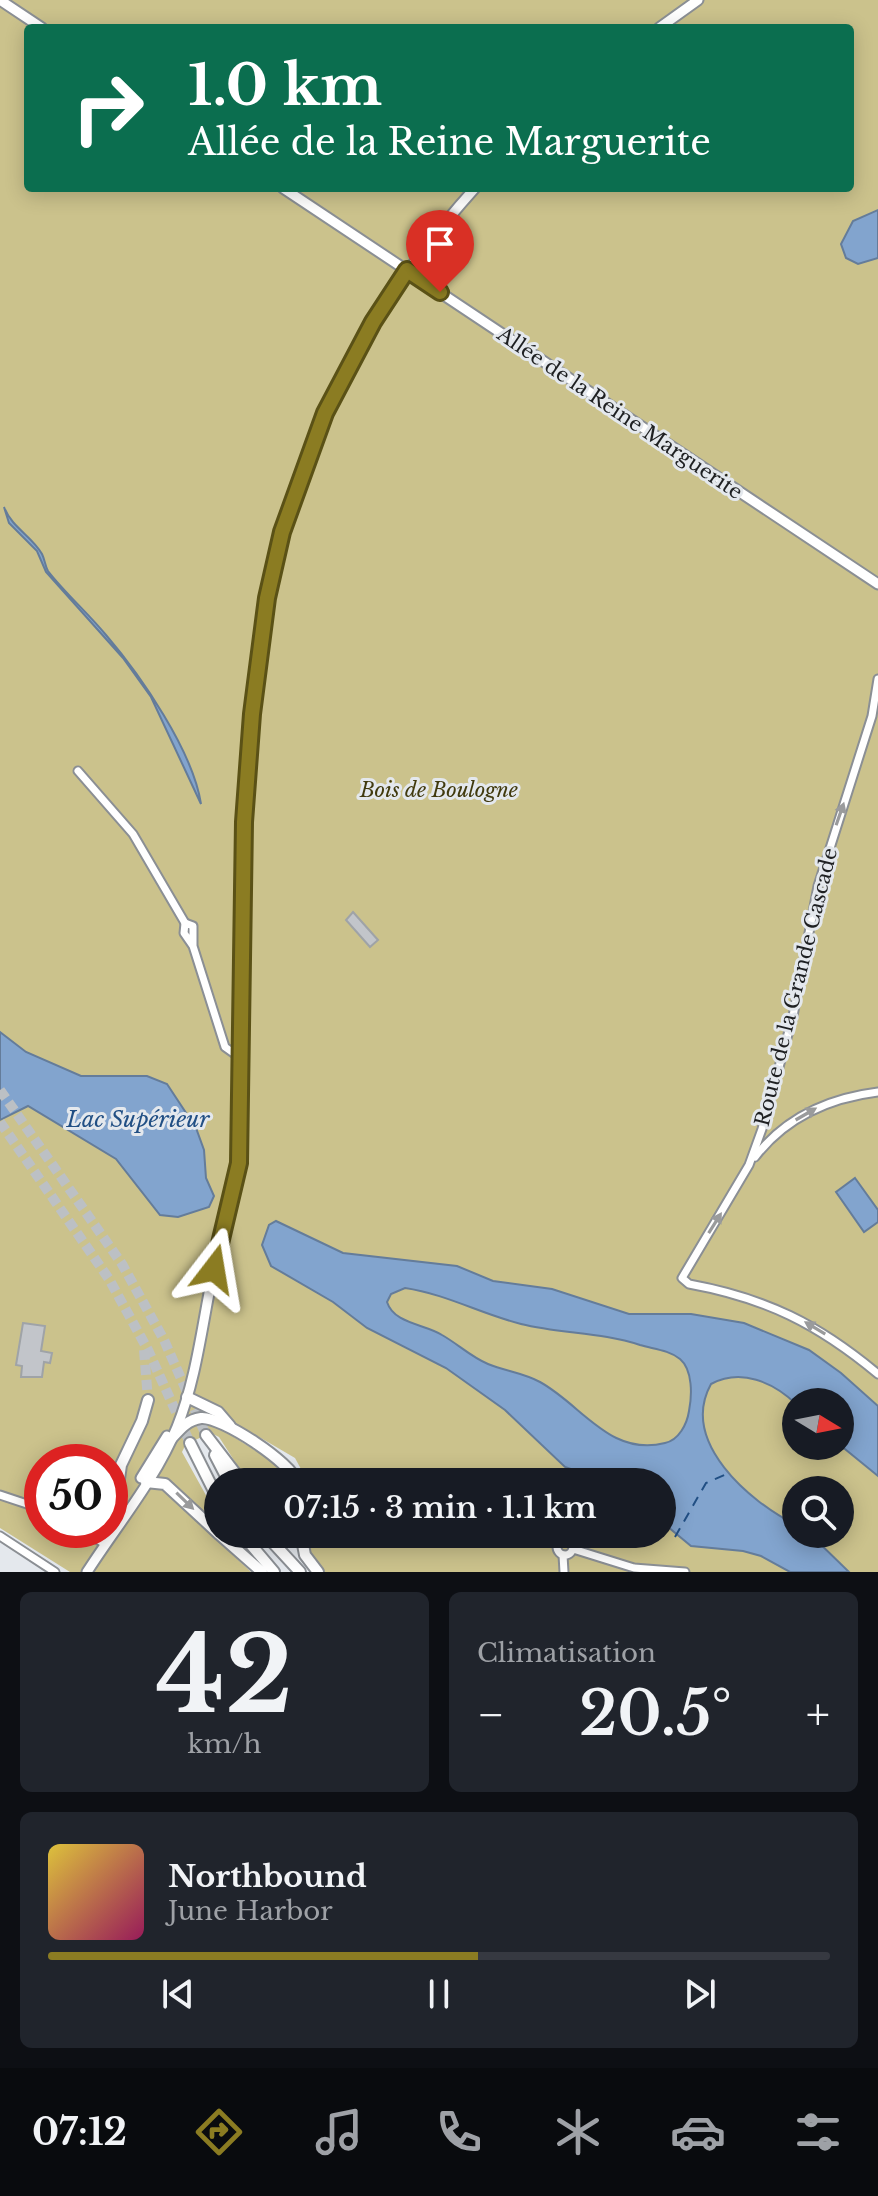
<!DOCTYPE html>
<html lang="fr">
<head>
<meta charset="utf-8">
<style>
	body { margin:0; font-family:"Libre Baskerville",serif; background:#20242c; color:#f1f3f6; height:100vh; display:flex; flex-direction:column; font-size:30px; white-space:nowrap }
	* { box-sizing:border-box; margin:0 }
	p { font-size:26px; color:#9ea1a6 }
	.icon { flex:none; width:44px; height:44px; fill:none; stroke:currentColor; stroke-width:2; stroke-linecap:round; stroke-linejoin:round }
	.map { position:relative; height:1572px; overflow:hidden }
	.details { display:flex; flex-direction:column; gap:20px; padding:20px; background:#0d0f14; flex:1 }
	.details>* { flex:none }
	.banner { position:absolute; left:24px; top:24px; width:830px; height:168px; border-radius:8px; box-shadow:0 4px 20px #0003; background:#0b6e4f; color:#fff; overflow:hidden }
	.needle { width:52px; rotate:100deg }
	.tools { position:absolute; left:782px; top:1388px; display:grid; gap:16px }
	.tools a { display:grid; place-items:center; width:72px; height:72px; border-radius:50%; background:#171b24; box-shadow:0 4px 20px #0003; font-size:40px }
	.speed { position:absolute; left:24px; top:1444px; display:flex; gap:16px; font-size:40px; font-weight:700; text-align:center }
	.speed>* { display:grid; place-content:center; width:104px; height:104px; border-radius:50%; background:#171b24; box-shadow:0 4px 20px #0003; line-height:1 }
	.speed .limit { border:12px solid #d22; background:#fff; color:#111 }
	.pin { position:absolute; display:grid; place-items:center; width:68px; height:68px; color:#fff; margin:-82px -34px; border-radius:50% 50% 50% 0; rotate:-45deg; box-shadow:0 0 8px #0007 }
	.pin .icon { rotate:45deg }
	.me { position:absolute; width:88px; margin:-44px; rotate:14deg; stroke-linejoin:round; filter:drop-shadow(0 0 6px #0008) }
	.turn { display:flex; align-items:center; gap:28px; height:168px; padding:0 32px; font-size:36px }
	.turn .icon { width:104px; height:104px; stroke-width:2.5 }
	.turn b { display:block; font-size:56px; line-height:68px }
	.big { font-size:60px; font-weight:600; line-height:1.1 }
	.details .tile { flex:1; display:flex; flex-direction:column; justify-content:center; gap:12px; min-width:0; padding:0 28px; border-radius:12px; background:#20242c }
	.details .dial { align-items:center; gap:0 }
	.dial b { font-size:104px; line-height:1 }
	.song { display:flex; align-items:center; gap:24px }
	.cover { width:96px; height:96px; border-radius:12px; background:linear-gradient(135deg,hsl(50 70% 55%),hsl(330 70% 35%)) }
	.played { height:8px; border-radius:4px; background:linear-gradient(90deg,#8b7c22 55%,#363941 55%) }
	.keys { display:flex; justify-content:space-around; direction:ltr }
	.heat { display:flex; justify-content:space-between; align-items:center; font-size:44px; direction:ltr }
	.details .tiles { flex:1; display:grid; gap:20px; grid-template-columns:1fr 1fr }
	.tile:last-child { grid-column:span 2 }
	.trip { position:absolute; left:204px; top:1468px; width:472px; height:80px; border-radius:40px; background:#171b24; box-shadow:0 4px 20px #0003; font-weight:600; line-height:80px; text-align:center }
	.menu { display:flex; height:128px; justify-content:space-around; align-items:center; background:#090b0e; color:#9ea1a6 }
	.menu .icon { width:56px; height:56px }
	.menu .on { color:#8b7c22 }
	.menu b { font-size:36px; color:#f1f3f6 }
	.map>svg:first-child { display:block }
</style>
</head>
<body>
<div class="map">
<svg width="878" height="1572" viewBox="0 0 878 1572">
	<rect width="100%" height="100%" fill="#e4e8ed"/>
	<path fill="#cbc28c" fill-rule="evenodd" d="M0 0H878V1572H324L309 1553 305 1534H662V1482H308L295 1458 235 1423 226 1432 286 1470 293 1482H248L219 1437 211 1433 186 1444 182 1452 218 1517V1530L180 1505 251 1572H70L0 1528ZM28 28H850V188H28ZM796 1402H840V1446H796ZM137 1423 117 1502 110 1503V1530H42V1462H110V1500L119 1456ZM796 1490H840V1534H796Z"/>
	<g fill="#82a4ce" stroke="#647c9a" stroke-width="2" fill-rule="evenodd">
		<path d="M878 210V258L858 264 846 258 841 244 853 221Z"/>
		<path d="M4 507C12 528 32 536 42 554 45 560 45 566 48 571 65 593 88 613 106 635 141 676 193 751 201 804L151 697 123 658 46 572 37 551 9 523Z"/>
		<path d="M0 1032 26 1052 81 1076H147L167 1084 196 1128 204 1150 206 1178 214 1196 209 1207 178 1217 160 1215 116 1159 28 1106 0 1120Z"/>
		<path d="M855 1178 878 1210V1222L864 1232 836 1192Z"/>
		<path d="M276 1221 343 1253 457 1266 493 1281 552 1289 629 1314H691L744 1323 809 1350 841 1373 878 1406V1476L840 1445V1402L796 1404C773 1382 741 1368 711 1384 679 1442 750 1502 796 1525V1534L811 1535 849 1572H790L761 1556 743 1551 691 1546 662 1522V1482H608L565 1467 505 1410 446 1368 367 1328 333 1302 271 1266 262 1245 269 1225ZM405 1288C446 1294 481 1314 521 1324 561 1334 601 1332 640 1345 653 1349 669 1350 680 1359 693 1370 692 1396 689 1411 687 1424 679 1440 665 1443 610 1457 582 1405 540 1382 524 1373 505 1371 488 1364 471 1357 458 1344 442 1335 425 1324 394 1324 387 1302L391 1294Z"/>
	</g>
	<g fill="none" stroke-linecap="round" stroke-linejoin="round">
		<path stroke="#214f84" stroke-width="2" stroke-dasharray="10 8" stroke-linecap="butt" d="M675 1537 706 1483 729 1473"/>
	</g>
	<g fill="#c2c5ca" stroke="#9fa3a7" stroke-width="2">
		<path d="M353 912 378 940 370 947 346 920Z"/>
		<path d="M23 1323 45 1326 41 1351 52 1353 50 1363 44 1362 42 1377H21L22 1366 16 1365Z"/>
	</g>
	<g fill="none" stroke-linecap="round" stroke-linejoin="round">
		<g stroke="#bcc0c4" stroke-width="10" stroke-dasharray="10 5" stroke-linecap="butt">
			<path d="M0 1090 122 1264 164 1340 206 1435"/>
			<path d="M0 1122 109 1279 148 1350 190 1443"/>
			<path d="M144 1350 148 1400"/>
		</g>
		<defs>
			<g id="minor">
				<path d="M878 679 872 716 818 886 793 1016 762 1129 749 1165 682 1278 689 1284C766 1298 818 1324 878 1374"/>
				<path d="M78 771 133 834 185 923"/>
				<path d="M193 946 184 933 185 923 193 926V946L225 1047 239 1057"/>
				<path d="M755 1157C786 1117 829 1098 878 1092"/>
				<path d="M0 1495 42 1509"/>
				<path d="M82 1530 105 1544"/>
				<path d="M0 1536 55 1572"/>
				<circle cx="565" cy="1547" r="8"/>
				<path d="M573 1549 634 1568 685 1572"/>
				<path d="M563 1555 564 1572"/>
			</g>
			<g id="major">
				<path d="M0 0 42 28"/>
				<path d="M659 28 698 0"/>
				<path d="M283 188 878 584"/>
				<path d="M141 1478 167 1436"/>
				<path d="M87 1572C117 1525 156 1479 177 1427 199 1372 203 1313 217 1255 226 1217 238 1182 239 1142 241 941 230 730 282 534 315 404 386 287 475 188"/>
			</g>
			<g id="highway">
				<path d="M187 1397 218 1412 230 1426"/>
				<path d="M206 1435 242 1482"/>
				<path d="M171 1439C180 1429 187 1420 201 1418 221 1416 292 1463 297 1482"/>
				<path d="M190 1443 218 1499"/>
				<path d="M215 1455 229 1482"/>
				<path d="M146 1482 165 1484 218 1533"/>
				<path d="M113 1521 121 1465 142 1421 148 1400"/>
				<path d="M219 1534 262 1572"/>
				<path d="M242 1534 274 1572"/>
				<path d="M265 1534 300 1572"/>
				<path d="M301 1534 305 1555 318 1572"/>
			</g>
		</defs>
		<use href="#minor" stroke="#8b8f94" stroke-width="11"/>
		<use href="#major" stroke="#8b8f94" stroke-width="13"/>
		<use href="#highway" stroke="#8b8f94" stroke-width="14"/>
		<use href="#minor" stroke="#fff" stroke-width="7"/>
		<use href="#major" stroke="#fff" stroke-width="9"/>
		<use href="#highway" stroke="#fff" stroke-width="10"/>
	</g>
	<defs><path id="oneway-solid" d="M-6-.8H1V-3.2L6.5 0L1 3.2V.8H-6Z" transform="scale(2)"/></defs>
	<g fill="#9a9b9c">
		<use href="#oneway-solid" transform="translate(840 814) rotate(-71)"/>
		<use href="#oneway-solid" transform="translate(806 1114) rotate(-30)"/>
		<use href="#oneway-solid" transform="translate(715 1223) rotate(-58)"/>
		<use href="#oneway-solid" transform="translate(815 1328) rotate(-149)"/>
		<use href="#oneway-solid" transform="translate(185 1501) rotate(44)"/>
	</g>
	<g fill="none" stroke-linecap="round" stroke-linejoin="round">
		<defs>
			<path id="route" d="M214 1269 239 1163 244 822 252 714 267 598 282 532 325 413 373 322 407 270 440 292"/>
		</defs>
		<use href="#route" stroke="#5a5116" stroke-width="20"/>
		<use href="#route" stroke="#8b7c22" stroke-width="14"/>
	</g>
	<g text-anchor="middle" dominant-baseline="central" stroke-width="6" stroke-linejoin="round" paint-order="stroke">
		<g font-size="20" fill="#1e2022" stroke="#e4e8ed">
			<text transform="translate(620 413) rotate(34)">Allée de la Reine Marguerite</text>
			<text transform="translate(796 987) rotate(-76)">Route de la Grande Cascade</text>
		</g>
		<g font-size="20" font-style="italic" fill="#413a0e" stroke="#e4e8ed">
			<text x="439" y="790">Bois de Boulogne</text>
		</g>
		<g font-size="22" font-style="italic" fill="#214f84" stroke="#e4e8ed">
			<text x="138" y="1119">Lac Supérieur</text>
		</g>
	</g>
</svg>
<div class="tools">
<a><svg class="needle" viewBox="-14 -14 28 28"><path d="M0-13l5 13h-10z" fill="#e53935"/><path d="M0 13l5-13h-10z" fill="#9ea1a6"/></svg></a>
<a><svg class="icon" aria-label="search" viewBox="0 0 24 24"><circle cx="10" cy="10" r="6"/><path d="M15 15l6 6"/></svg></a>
</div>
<div class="speed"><div class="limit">50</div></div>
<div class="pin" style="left:440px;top:292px;background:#d93025"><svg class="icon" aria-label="arrive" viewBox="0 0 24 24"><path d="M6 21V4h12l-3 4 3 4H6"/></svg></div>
<svg class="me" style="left:214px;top:1269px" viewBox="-20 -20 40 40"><path d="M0-17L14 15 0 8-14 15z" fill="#8b7c22" stroke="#fff" stroke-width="4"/></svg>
<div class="trip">07:15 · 3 min · 1.1 km</div>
<div class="banner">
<div class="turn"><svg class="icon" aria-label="right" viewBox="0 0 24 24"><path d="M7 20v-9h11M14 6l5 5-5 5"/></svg><div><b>1.0 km</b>Allée de la Reine Marguerite</div></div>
</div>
</div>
<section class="details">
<div class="tiles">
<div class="tile dial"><b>42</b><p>km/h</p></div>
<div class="tile"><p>Climatisation</p>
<div class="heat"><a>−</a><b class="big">20.5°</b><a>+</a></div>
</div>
<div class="tile">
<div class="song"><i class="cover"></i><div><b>Northbound</b><p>June Harbor</p></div></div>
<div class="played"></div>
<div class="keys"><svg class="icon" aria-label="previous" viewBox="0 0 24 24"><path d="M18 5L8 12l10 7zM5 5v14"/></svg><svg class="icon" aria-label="pause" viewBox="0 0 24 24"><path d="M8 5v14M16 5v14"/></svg><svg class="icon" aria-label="next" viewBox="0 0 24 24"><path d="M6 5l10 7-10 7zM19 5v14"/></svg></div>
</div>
</div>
</section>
<nav class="menu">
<b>07:12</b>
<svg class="icon on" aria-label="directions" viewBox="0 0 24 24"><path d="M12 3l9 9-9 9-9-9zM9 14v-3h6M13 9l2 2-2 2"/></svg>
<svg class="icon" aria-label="music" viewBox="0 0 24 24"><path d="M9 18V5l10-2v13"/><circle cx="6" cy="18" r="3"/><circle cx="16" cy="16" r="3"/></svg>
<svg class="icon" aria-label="phone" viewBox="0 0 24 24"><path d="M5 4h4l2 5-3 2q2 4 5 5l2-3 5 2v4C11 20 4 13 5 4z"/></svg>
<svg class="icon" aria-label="climate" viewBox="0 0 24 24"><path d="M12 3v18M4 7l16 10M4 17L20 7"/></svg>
<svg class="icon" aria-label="car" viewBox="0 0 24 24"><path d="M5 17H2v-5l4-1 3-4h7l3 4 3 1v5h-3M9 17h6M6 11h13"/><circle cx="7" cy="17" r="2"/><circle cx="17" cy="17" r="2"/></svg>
<svg class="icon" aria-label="filters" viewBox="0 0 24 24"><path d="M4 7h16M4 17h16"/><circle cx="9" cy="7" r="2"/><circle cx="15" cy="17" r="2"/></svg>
</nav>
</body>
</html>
